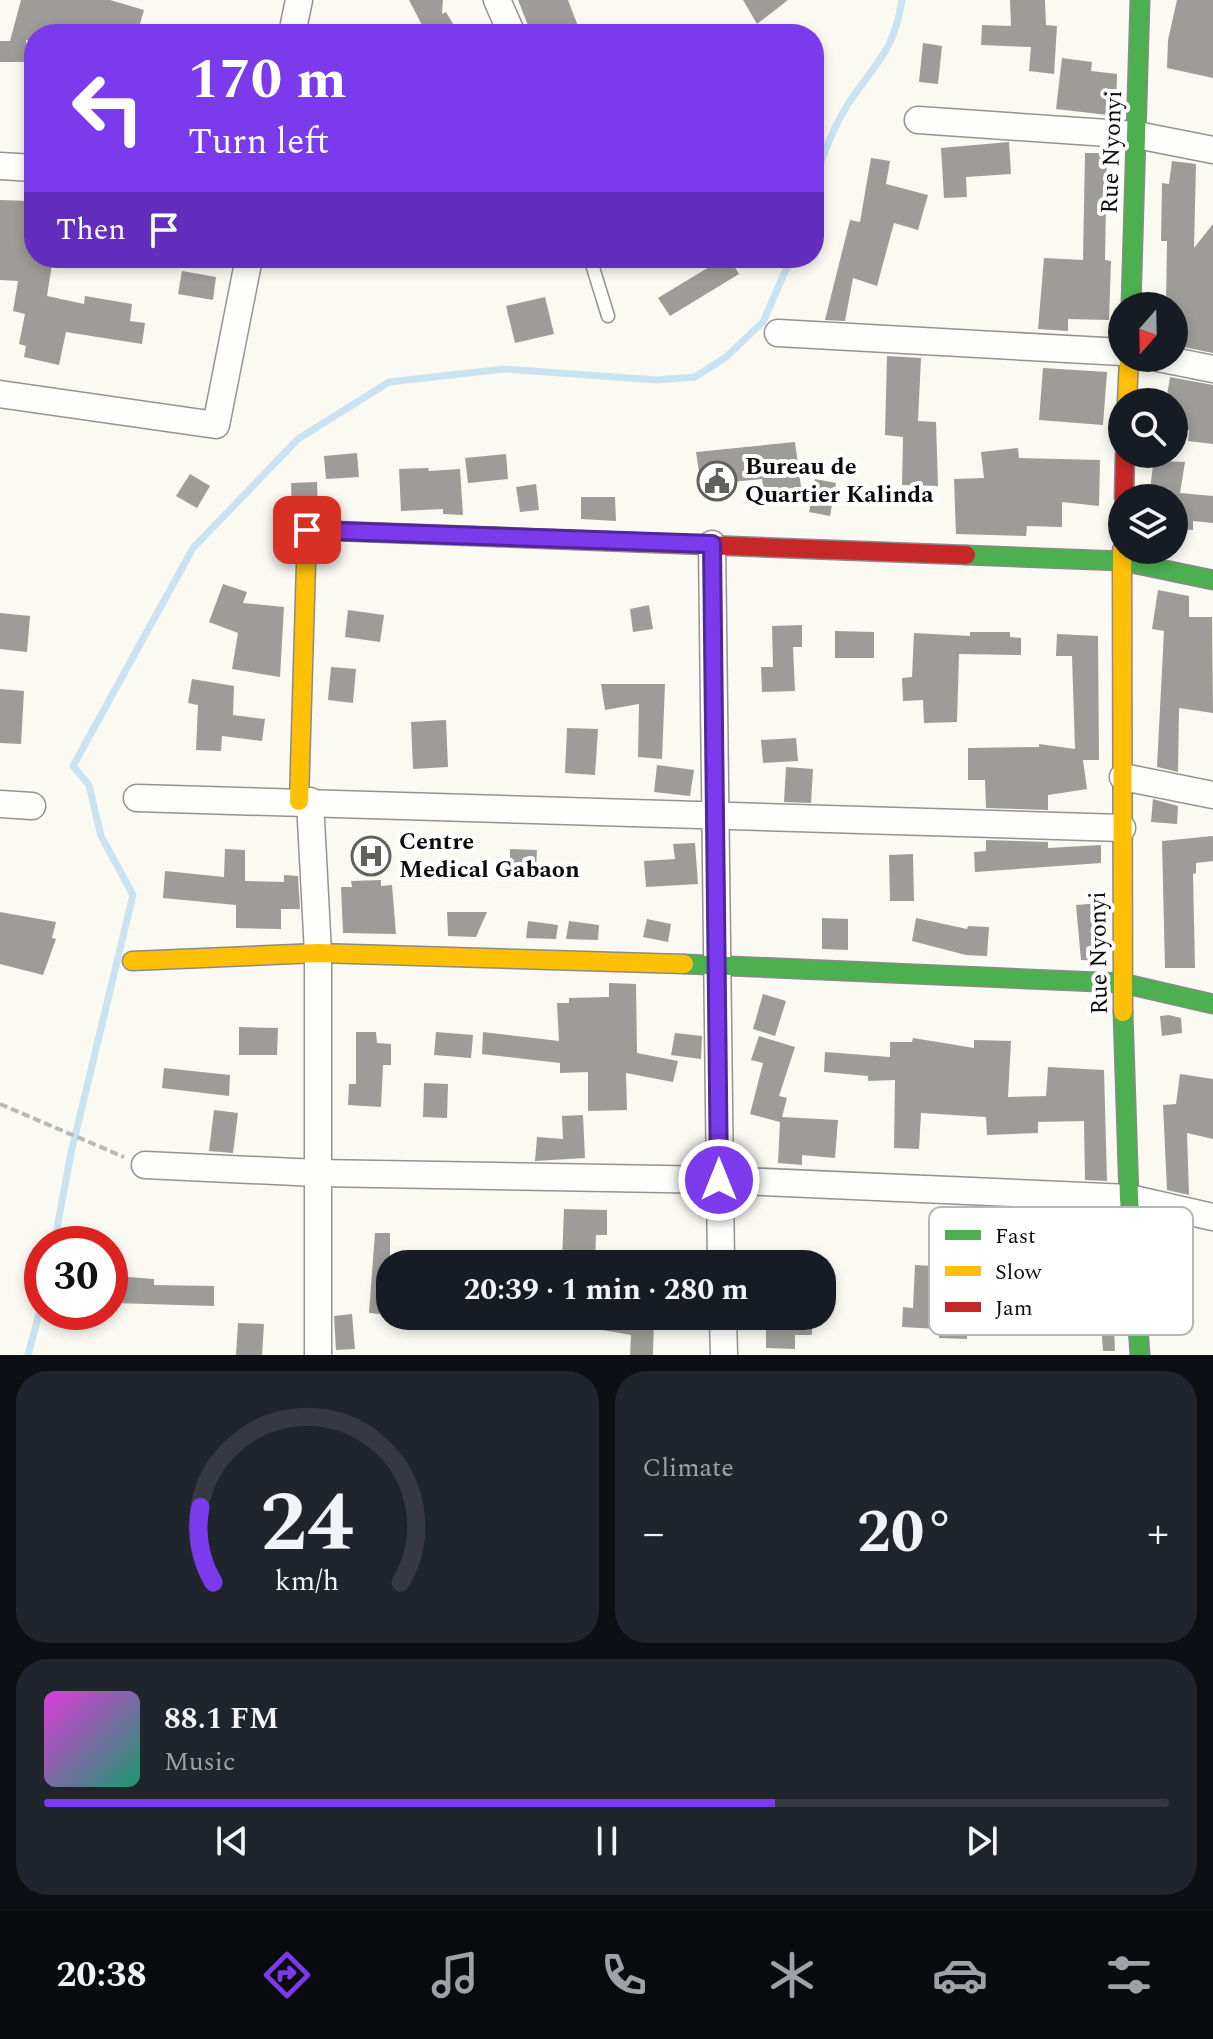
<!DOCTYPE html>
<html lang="en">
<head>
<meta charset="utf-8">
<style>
	body { margin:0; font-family:Spectral,serif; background:#20242c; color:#f1f3f6; height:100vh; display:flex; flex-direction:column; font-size:30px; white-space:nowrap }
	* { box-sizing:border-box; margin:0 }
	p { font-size:26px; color:#9ea1a6 }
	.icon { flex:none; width:44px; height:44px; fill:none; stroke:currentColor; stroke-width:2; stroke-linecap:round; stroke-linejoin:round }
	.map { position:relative; height:1355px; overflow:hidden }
	.side { display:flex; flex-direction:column; gap:16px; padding:16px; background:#0d0f14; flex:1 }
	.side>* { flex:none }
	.top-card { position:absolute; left:24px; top:24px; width:800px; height:244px; border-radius:32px; box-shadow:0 4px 12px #0003; background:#7c3aed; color:#fff; overflow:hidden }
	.needle { width:52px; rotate:200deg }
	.buttons { position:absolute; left:1108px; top:292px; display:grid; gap:16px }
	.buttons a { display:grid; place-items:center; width:80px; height:80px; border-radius:50%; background:#171b24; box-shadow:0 4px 12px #0003; font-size:40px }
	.speed { position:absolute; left:24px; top:1226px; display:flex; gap:16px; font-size:40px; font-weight:700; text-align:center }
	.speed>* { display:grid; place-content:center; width:104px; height:104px; border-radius:50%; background:#171b24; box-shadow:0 4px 12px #0003; line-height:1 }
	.speed .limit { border:12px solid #d22; background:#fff; color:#111 }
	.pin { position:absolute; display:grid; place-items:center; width:68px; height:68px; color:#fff; margin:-34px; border-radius:16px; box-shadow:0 4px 12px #0006 }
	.me { position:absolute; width:88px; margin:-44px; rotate:0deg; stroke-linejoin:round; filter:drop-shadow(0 0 6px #0008) }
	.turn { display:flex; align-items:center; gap:28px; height:168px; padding:0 32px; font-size:36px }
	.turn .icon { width:104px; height:104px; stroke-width:2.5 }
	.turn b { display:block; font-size:56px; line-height:68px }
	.then { display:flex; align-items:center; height:76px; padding:0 32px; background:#0003; gap:16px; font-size:30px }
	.big { font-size:60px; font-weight:700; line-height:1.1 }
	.side .card { flex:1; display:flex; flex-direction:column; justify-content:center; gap:12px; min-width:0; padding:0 28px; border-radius:32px; background:#20242c }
	.side .dial { align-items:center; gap:0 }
	.dial svg { height:208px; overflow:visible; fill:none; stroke:#363941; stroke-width:7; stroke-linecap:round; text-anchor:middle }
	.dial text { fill:#f1f3f6; stroke:none }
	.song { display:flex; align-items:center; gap:24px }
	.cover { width:96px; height:96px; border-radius:12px; background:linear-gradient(135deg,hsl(300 70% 55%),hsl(160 70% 35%)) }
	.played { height:8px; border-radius:4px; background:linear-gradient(90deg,#7c3aed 65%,#363941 65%) }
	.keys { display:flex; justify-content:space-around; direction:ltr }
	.heat { display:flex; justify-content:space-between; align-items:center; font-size:44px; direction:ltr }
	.side .tiles { flex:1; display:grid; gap:16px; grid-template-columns:1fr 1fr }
	.card:last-child { grid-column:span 2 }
	.trip { position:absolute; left:376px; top:1250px; width:460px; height:80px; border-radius:32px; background:#171b24; box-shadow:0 4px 12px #0003; font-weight:700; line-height:80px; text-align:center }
	.menu { display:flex; height:128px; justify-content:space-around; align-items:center; background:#090b0e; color:#9ea1a6 }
	.menu .icon { width:56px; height:56px }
	.menu .active { color:#7c3aed }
	.menu b { font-size:36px; color:#f1f3f6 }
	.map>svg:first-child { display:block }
</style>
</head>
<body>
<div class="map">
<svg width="1213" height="1355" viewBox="0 0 1213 1355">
	<rect width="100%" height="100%" fill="#faf9f2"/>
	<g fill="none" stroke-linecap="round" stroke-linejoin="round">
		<g stroke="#cbe2f1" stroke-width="7">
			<path d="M814 185C822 156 832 130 848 104 874 64 894 53 902 0"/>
			<path d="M54 1244 71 1153 133 895 101 836 89 785 73 766 193 548 298 439 389 382 504 369 656 380 695 377 726 357 763 322 791 258"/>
			<path d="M28 1355 42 1303"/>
		</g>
	</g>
	<g fill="#9d9c98">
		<path d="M21 0H110L144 10 137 34H34V42L26 40 27 62H0V41H10Z"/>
		<path d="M409 0H443L442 14 446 12 459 34H403L422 25Z"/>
		<path d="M518 0H568L581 34H548L545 27 531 33Z"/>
		<path d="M743 0H788L757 24Z"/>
		<path d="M1010 0H1045L1046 25 1057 26 1054 74 1029 71 1031 47 981 45 982 25 1011 26Z"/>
		<path d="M1177 0H1213V78L1167 68 1168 40Z"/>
		<path d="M923 43 942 46 938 84 919 82Z"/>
		<path d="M1062 58 1092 62 1091 71 1117 74 1116 116 1056 109Z"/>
		<path d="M1009 142 1011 174 966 177 967 197 944 198 941 148Z"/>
		<path d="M1085 153H1107L1105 260 1111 261 1109 320 1068 319V331L1038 329 1044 258 1083 260Z"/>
		<path d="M871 158 890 161 886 184 928 195 918 230 894 223 877 286 853 278 845 321 825 320 850 220 860 222Z"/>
		<path d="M1172 161 1196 164 1194 248 1213 224V353L1174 345V306H1166L1167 241H1161L1162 183 1169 184Z"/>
		<path d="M0 200 29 201 28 216 34 217V258H53L47 296 84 304 85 296 132 304 130 321 145 323 142 344 66 332 59 365 24 357 26 346 19 344 25 314 13 311 18 281 0 280Z"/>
		<path d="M724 258H729L739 274 670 316 658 298Z"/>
		<path d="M182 271 216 277 213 300 178 294Z"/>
		<path d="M545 297 554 334 515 343 506 306Z"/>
		<path d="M887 356 921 358 918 421 936 422 938 486 902 485 903 437 885 435Z"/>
		<path d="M1043 368 1107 372 1103 425 1039 420Z"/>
		<path d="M1170 377 1213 385V444L1188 441 1189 430 1174 429V402H1166Z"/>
		<path d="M795 442 801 487 764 492 762 479 701 485 696 452Z"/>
		<path d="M1018 448 1019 458 1100 460 1099 506 1062 502V527L1027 526 1026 536 956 534 954 479 984 478 981 452Z"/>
		<path d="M357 453 359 477 326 479 324 456Z"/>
		<path d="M506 454 508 479 468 483 465 458Z"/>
		<path d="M1158 461 1185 462 1180 493 1213 496V523L1193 521V530L1174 529V498H1149L1153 465 1157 466Z"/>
		<path d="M428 468 429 471 460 469 463 515 443 514V509L401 511 399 469Z"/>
		<path d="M190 474 210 486 197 508 176 496Z"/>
		<path d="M815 479 836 483 830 516 809 512Z"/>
		<path d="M317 482 318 509 298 511 292 516 291 483Z"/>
		<path d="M536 484 539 510 520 512 516 487Z"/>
		<path d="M581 497H615L616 521 581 519Z"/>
		<path d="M223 584 247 592 243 603 284 607 280 677 232 669 238 633 209 622Z"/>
		<path d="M1158 590 1189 596V617H1212L1213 713 1179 708 1178 772 1157 767 1164 631 1152 629Z"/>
		<path d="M649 605 653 629 633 632 630 609Z"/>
		<path d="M348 610 384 615 380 642 345 637Z"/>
		<path d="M0 613 30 616 27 652 0 649Z"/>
		<path d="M802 625V647H793L795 691 762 692 761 667H773L772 626Z"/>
		<path d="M835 631 874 632V658H835Z"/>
		<path d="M970 632H1010V637L1021 638V655L959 654 957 722 924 723 923 700 903 701 902 678 912 677 914 633 970 636Z"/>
		<path d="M1057 634 1098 636 1099 760H1083L1087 789 1048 795V810L986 808 985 780H968V748L1039 747V744L1075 749 1072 656H1056Z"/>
		<path d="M331 667 356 669 353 703 328 700Z"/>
		<path d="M192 679 234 686 233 715 265 719 262 741 222 736 221 751 196 750 198 705 188 703Z"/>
		<path d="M601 684H665L662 759 638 757 639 704 605 710Z"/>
		<path d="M0 689 24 691 21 744 0 743Z"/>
		<path d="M446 720 448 767 413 769 411 722Z"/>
		<path d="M567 728 598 729 595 775 565 773Z"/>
		<path d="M796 738 798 761 763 763 761 740Z"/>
		<path d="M657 765 694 770 690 796 654 792Z"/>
		<path d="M786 767 813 769 811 803 784 802Z"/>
		<path d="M1153 799 1178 806 1177 824 1151 822Z"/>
		<path d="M1213 836V861L1196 863V873L1193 874 1195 968H1165L1162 841Z"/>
		<path d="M986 840 1048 842V848L1101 845V863L975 872 974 852 986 851Z"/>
		<path d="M695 843 698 884 646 887 644 861 675 859 673 844Z"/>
		<path d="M225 849 245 850V881L284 882V875L298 876 300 909H281V929L236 928V905L163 898 165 871 224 877Z"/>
		<path d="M510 849 537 850 536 869H510Z"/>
		<path d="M913 854 914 901H890L889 855Z"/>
		<path d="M381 880V886L392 885 396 934 343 933 341 887H352L351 881Z"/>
		<path d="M1101 903V961L1081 960 1076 905Z"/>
		<path d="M0 912 56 922 52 938 56 939 43 975 0 964Z"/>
		<path d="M447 912H487L476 937 448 936Z"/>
		<path d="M822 918 848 919V950L822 949Z"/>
		<path d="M916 918 967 929 968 926 989 927 987 956 966 955 912 941Z"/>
		<path d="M647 919 671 924 668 942 643 937Z"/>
		<path d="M528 921 558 925 556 939 526 938Z"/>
		<path d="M569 921 599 925 598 940 566 939Z"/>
		<path d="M609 983 636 984 637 1053 678 1061 673 1082 626 1073 627 1110 588 1111V1072L560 1073V1063L482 1054 483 1032 559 1041 557 1003H569V998L609 997Z"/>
		<path d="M763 994 786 1001 775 1036 753 1029Z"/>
		<path d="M1169 1015 1181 1018 1182 1033 1162 1036 1160 1016Z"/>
		<path d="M239 1027 278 1028 277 1055H239Z"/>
		<path d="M356 1032H376L377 1043 391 1044V1065H383L381 1107 348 1105 349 1084H356Z"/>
		<path d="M436 1032 473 1035 471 1058 434 1055Z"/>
		<path d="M675 1033 702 1036 701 1059 671 1055Z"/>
		<path d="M759 1036 795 1047 779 1096 787 1098 782 1117 838 1120 835 1158 802 1155V1165L778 1163 780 1122 750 1114 763 1063 751 1060Z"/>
		<path d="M913 1038 974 1048V1040L1011 1041 1008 1097 1046 1096 1048 1067 1104 1070 1107 1181 1085 1180 1084 1121 1038 1122V1133L987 1135 986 1117 921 1113 919 1149 894 1148 895 1080 868 1081V1076L824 1072 825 1052 890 1057V1042H912Z"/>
		<path d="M164 1068 230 1075 229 1096 162 1088Z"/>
		<path d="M1180 1074 1213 1079V1139L1187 1133 1189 1195 1167 1190 1163 1105 1176 1104Z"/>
		<path d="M424 1083 448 1084 447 1118 423 1117Z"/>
		<path d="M214 1110 238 1113 233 1153 209 1151Z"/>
		<path d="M583 1115 585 1158 535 1161 537 1137 563 1139 562 1116Z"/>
		<path d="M564 1209 607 1210V1235H596L595 1262 562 1261Z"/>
		<path d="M1090 1229 1110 1230 1115 1351H1103L1100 1307 1085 1306 1086 1285 1052 1288 1047 1243 1089 1239Z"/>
		<path d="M375 1233H390V1315L369 1313Z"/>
		<path d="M974 1246 995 1247 993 1276 998 1277 997 1299 968 1298 967 1339 939 1338V1329L902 1327 903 1307 913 1308 915 1265 973 1268Z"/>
		<path d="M1167 1256 1194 1262 1190 1299 1164 1296Z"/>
		<path d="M116 1276 154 1279V1285L214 1286V1306L114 1303Z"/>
		<path d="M352 1314 355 1349 336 1350 334 1316Z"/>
		<path d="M586 1316H654L653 1355H630L631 1335 585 1327Z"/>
		<path d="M766 1316H812V1335H795V1349L766 1348Z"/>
		<path d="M238 1323 264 1324 262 1355H236Z"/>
	</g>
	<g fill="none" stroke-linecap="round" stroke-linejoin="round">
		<defs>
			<path id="lane" d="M590 258 608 316"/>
			<g id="street">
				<path d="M497 0 512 34"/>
				<path d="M292 34 299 0"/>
				<path d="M918 120 1137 135 1213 150"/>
				<path d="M0 166 34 168"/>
				<path d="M778 333 1122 352"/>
				<path d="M1158 358 1213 369"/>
				<path d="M0 394 216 425 249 258"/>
				<path d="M712 544 721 1264"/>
				<path d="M1123 777 1213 795"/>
				<path d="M137 798 1122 828"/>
				<path d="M310 801 318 953V1355"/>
				<path d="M0 804 32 806"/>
				<path d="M145 1165 317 1173 719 1180 1129 1198 1213 1217"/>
				<path d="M723 1316 724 1355"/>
			</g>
			<g id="fast">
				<path d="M1131 306 1140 0"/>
				<path d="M966 555 1122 561 1213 580"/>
				<path d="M684 964 1122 983 1213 1004"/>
				<path d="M1123 1012 1129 1198 1140 1355"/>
			</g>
			<g id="slow">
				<path d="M1127 402 1129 358"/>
				<path d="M1122 550 1123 1012"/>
				<path d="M299 801 307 530 498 537"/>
				<path d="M132 961 318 953 684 964"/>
			</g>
			<g id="jam">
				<path d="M1124 498 1125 454"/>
				<path d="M498 537 966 555"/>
			</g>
		</defs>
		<use href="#lane" stroke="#949390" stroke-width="15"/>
		<use href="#street" stroke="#949390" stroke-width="29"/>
		<use href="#fast" stroke="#8a8a87" stroke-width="21"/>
		<use href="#slow" stroke="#8a8a87" stroke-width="21"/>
		<use href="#jam" stroke="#8a8a87" stroke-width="21"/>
		<path stroke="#b8b8b6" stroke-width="4" stroke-dasharray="8 4" stroke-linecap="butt" d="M0 1104 124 1157"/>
		<use href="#lane" stroke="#fefefd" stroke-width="12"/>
		<use href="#street" stroke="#fefefd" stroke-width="26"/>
		<use href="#fast" stroke="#4caf50" stroke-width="18"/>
		<use href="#slow" stroke="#ffc107" stroke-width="18"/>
		<use href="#jam" stroke="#c62828" stroke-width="18"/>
	</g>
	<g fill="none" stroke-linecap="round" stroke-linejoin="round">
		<defs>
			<path id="route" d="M307 530 712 544 719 1180"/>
		</defs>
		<use href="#route" stroke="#51269a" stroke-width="20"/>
		<use href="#route" stroke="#7c3aed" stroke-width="14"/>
	</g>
	<defs>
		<symbol id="civic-ring" viewBox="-11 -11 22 22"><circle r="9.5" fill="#fff" stroke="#60605d" stroke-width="1.5"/><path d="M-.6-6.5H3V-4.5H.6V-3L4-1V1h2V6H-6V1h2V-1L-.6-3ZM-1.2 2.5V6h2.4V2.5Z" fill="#60605d"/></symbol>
		<symbol id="hospital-ring" viewBox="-11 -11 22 22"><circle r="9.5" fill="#fff" stroke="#60605d" stroke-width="1.5"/><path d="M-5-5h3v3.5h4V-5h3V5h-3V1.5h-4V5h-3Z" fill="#60605d"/></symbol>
	</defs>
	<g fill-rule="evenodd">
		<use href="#civic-ring" x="695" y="459" width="44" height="44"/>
		<use href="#hospital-ring" x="349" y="834" width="44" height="44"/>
	</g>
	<g text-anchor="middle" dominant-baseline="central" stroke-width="8" stroke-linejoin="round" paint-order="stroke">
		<g font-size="24" fill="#0d0d0d" stroke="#fff">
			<text transform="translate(1112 152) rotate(-88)">Rue Nyonyi</text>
			<text transform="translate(1099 953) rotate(-91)">Rue Nyonyi</text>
		</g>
		<g font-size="24" font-weight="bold" fill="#0d0d0d" stroke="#fff" text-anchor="start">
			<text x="745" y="467">Bureau de<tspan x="745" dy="28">Quartier Kalinda</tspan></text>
			<text x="399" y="842">Centre<tspan x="399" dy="28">Medical Gabaon</tspan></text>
		</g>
	</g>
	<rect x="929" y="1207" width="264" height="128" rx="12" fill="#fff" stroke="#b6b6b6" stroke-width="2"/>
	<rect x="945" y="1230" width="36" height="10" fill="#4caf50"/>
	<rect x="945" y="1266" width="36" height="10" fill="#ffc107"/>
	<rect x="945" y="1302" width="36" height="10" fill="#c62828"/>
	<g font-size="22" fill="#0d0d0d">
		<text x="995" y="1243">Fast</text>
		<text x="995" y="1279">Slow</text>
		<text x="995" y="1315">Jam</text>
	</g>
</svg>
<div class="buttons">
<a><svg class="needle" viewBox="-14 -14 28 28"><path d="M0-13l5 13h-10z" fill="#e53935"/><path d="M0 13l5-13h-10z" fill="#9ea1a6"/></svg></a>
<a><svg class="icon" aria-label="search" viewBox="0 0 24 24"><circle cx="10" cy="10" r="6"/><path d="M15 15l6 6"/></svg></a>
<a><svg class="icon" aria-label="layers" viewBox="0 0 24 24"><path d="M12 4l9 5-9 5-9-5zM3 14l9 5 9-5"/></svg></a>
</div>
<div class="speed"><div class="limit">30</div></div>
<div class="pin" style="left:307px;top:530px;background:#d93025"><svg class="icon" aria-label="arrive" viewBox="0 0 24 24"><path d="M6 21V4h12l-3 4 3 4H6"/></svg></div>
<svg class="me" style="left:719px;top:1180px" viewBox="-20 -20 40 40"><circle r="17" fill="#7c3aed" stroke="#fff" stroke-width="3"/><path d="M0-11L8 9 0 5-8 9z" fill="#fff"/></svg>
<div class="trip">20:39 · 1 min · 280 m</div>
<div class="top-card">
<div class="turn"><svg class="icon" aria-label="left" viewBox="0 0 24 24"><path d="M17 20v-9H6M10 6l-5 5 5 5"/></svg><div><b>170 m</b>Turn left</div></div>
<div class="then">Then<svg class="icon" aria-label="arrive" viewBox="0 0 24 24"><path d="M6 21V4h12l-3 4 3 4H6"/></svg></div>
</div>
</div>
<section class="side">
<div class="tiles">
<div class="card dial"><svg viewBox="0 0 100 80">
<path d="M14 69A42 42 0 1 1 86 69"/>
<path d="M14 69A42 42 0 0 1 9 40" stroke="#7c3aed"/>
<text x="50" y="56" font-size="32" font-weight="700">24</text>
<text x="50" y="72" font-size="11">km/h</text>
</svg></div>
<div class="card"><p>Climate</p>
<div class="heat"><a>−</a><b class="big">20°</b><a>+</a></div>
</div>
<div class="card">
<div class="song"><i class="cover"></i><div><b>88.1 FM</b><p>Music</p></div></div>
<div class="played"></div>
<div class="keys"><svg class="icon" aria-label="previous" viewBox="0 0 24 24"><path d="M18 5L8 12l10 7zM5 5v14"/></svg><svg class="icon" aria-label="pause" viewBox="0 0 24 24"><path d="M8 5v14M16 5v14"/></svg><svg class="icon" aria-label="next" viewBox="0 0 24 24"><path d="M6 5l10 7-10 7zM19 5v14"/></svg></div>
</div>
</div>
</section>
<nav class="menu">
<b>20:38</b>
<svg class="icon active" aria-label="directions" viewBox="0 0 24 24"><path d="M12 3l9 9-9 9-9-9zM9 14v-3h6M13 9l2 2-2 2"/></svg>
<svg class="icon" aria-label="music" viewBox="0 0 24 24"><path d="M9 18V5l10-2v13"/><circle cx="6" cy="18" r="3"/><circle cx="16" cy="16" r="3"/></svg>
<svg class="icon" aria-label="phone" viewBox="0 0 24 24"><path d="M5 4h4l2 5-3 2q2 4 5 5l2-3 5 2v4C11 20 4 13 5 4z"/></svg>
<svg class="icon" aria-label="climate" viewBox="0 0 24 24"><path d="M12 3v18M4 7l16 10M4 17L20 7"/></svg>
<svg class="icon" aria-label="car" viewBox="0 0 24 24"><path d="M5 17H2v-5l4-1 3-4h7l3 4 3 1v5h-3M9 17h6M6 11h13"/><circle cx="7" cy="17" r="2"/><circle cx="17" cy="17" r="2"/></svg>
<svg class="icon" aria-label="filters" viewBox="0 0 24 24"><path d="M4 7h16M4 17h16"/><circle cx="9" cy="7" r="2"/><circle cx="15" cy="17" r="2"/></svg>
</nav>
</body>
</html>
